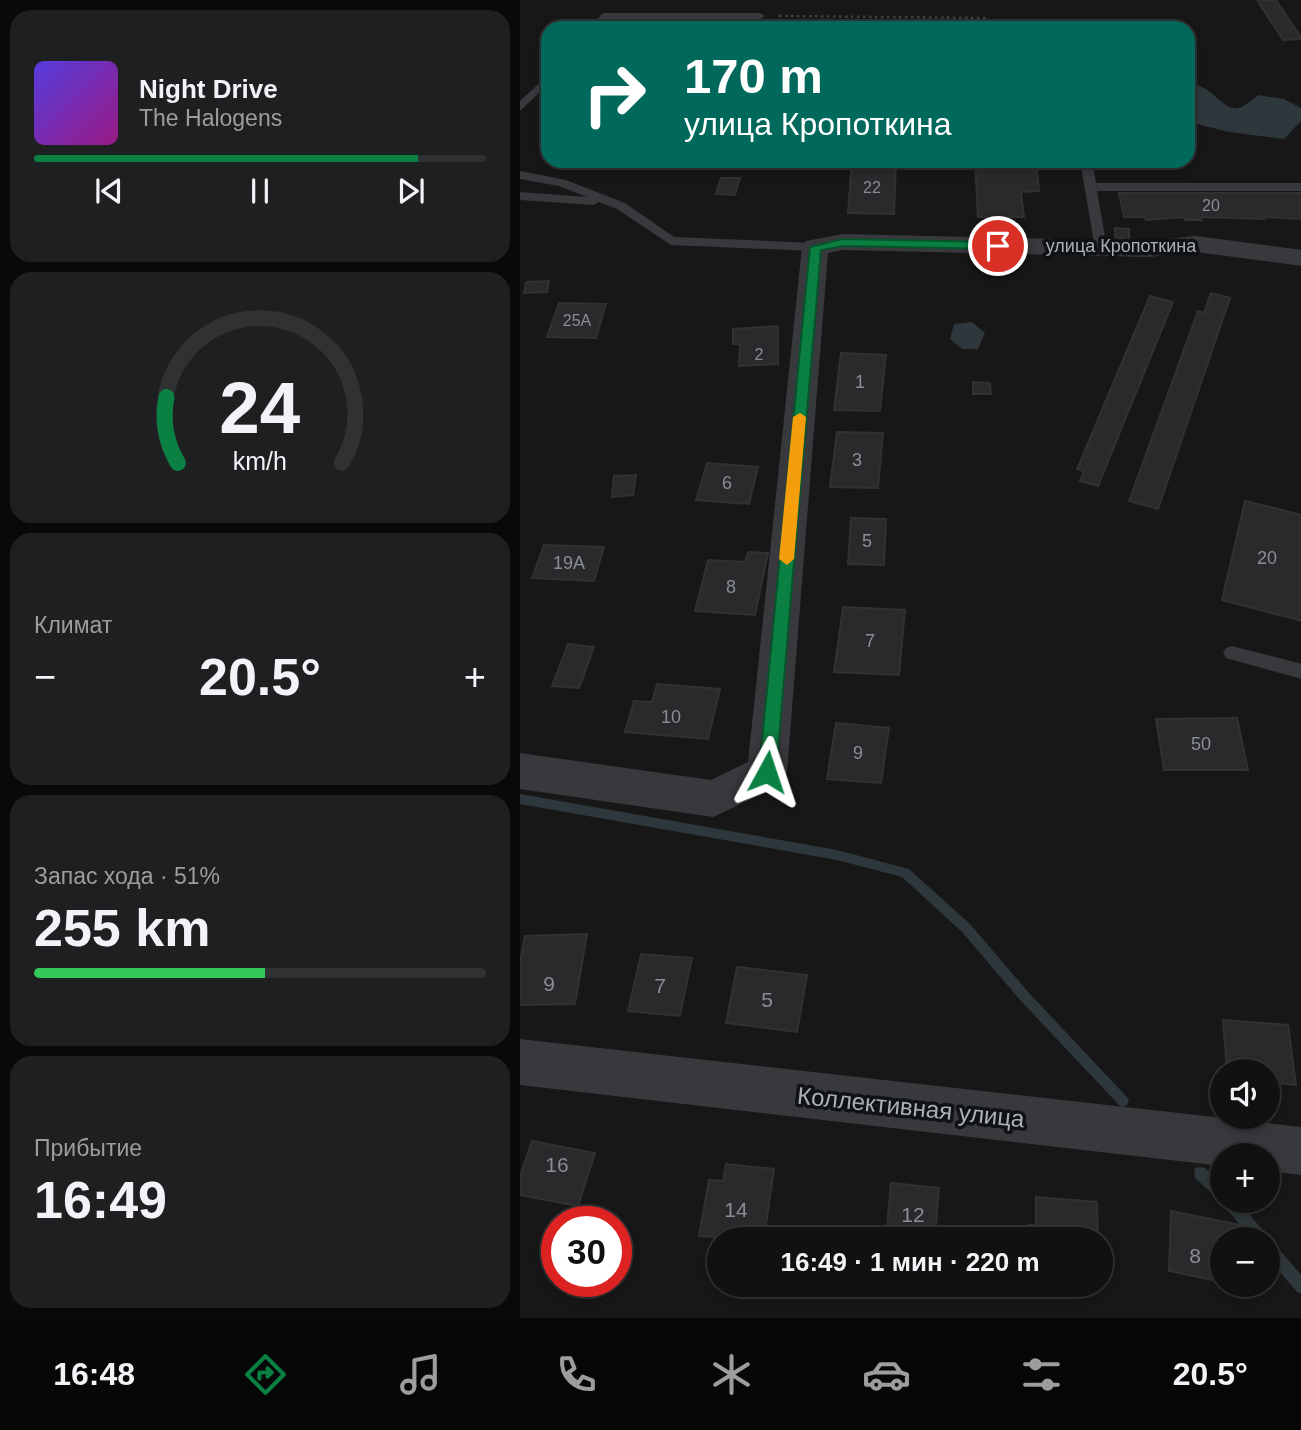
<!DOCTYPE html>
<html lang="ru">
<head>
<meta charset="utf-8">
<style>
	body { margin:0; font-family:Arial,sans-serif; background:#1e1f20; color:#f1f3f6; height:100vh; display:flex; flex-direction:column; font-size:26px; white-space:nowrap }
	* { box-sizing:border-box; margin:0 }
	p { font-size:23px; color:#9c9d9f }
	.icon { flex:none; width:38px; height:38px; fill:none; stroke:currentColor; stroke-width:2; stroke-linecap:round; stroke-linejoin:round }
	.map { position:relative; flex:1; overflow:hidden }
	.details { display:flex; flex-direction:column; gap:10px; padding:10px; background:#09090a; width:520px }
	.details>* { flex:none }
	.top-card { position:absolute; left:21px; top:21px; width:654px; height:147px; border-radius:21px; box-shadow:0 4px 10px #0003,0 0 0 2px #303132; background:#00695c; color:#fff; overflow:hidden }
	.controls { position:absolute; left:690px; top:1059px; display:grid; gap:14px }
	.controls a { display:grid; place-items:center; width:70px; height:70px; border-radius:50%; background:#111112; box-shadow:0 4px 10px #0003,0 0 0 2px #303132; font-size:35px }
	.speed { position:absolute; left:21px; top:1206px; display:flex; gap:14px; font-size:35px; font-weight:700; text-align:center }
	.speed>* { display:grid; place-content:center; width:91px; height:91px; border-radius:50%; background:#111112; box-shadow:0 4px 10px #0003,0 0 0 2px #303132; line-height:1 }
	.speed .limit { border:10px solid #d22; background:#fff; color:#111 }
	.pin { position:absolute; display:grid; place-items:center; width:60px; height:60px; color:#fff; margin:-30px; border:4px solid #fff; border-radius:50%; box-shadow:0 2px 7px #0007 }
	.me { position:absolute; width:77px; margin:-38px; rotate:5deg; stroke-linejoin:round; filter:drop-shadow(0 0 5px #0008) }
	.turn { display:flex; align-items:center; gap:24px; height:147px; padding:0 28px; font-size:32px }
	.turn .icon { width:91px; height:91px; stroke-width:2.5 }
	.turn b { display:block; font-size:49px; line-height:60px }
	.big { font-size:52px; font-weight:800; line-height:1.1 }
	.details .tile { flex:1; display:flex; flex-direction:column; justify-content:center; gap:10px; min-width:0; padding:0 24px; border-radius:21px; background:#1e1f20 }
	.details .dial { align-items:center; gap:0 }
	.dial svg { height:182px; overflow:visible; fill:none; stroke:#303132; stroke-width:7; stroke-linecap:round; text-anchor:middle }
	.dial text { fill:#f1f3f6; stroke:none }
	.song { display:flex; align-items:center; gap:21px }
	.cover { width:84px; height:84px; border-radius:10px; background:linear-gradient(135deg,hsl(250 70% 55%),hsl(310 70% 35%)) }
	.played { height:7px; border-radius:4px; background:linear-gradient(90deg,#0b8043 85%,#303132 85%) }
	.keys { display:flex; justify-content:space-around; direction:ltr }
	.heat { display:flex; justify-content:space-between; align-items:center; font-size:38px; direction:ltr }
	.charge { height:10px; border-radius:5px; background:linear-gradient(90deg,#34c759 51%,#303132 0) }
	.trip { position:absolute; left:187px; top:1227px; width:406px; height:70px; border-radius:35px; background:#111112; box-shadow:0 4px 10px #0003,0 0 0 2px #303132; font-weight:800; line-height:70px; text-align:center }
	.dock { display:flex; height:112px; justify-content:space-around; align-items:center; background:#070707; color:#9c9d9f }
	.dock .icon { width:49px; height:49px }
	.dock .selected { color:#0b8043 }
	.dock b { font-size:32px; color:#f1f3f6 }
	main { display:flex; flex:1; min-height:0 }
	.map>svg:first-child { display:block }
</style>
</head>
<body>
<main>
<section class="details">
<div class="tile">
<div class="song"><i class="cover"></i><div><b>Night Drive</b><p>The Halogens</p></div></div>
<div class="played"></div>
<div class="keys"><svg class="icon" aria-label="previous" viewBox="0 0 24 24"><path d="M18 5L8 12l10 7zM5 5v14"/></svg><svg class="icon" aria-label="pause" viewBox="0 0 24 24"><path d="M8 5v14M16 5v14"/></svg><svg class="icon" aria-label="next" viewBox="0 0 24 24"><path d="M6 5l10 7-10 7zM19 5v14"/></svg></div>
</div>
<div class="tile dial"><svg viewBox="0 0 100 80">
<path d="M14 69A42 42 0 1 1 86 69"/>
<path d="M14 69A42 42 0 0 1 9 40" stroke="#0b8043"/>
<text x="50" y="56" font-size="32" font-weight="700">24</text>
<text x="50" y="72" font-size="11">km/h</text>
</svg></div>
<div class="tile"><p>Климат</p>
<div class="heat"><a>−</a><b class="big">20.5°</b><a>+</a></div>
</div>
<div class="tile"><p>Запас хода · 51%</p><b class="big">255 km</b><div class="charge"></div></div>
<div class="tile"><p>Прибытие</p><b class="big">16:49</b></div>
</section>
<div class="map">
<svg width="782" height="1318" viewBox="0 0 782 1318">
	<rect width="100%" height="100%" fill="#171718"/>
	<g fill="#2e373b">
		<path d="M669 81C675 85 684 87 690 92 711 109 714 117 738 95L764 99 781 108V121L764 139 709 132 669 122Z"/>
		<path d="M452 322 465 333 458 349H442L430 339 434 324Z"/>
	</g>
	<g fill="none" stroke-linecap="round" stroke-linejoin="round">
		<g fill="#2e373b" fill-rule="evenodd">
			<path d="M0 794 317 850 389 869 450 924 509 993 607 1097 609 1101 607 1105 603 1107 599 1105 501 1001 442 932 382 877 317 860 0 804Z"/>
			<path d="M680 1167 685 1168 702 1184V1200H717L746 1234 747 1240 752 1241 782 1276V1294L777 1292 747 1257V1239H732L703 1205 701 1200 702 1199 697 1198 675 1178 674 1173 675 1168Z"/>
		</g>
	</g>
	<g fill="#2a2a2c" stroke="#313134" stroke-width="2">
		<path d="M737 0H756L782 39 763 40Z"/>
		<path d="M107 161H166L165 165H106Z"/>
		<path d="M332 161H376L374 214 328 213Z"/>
		<path d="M455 161H516L519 191 501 192 504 217H458Z"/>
		<path d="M201 178H220L215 195 196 194Z"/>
		<path d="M599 193H782V219L743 217 744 219 680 217 681 220H665L664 217 626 220 625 217H604Z"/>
		<path d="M595 228 609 229V239L595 238Z"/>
		<path d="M29 281 27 292 4 293 6 282Z"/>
		<path d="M691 293 710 298 638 509 609 501 678 311 684 313Z"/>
		<path d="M630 296 653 302 578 486 560 481 564 471 557 469Z"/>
		<path d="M39 303 86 304 76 338 27 337Z"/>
		<path d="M258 326V364L219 366 220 344H213V329Z"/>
		<path d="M321 353 366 355 360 411 314 410Z"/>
		<path d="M453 382 470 383 471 394H453Z"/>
		<path d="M317 432 363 433 358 488 310 487Z"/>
		<path d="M187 463 238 467 229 504 176 500Z"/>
		<path d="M116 475 113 495 92 497 94 476Z"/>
		<path d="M725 501 782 515V621L702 600Z"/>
		<path d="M331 518 366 519 364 565 328 564Z"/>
		<path d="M24 545 84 547 74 581 12 578Z"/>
		<path d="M228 552 248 553 235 615 175 611 188 560 225 562Z"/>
		<path d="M323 607 385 610 379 675 314 672Z"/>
		<path d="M48 644 74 647 59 688 32 686Z"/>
		<path d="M137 684 200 689 188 739 105 732 114 701 132 702Z"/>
		<path d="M717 718 728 770H644L636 719Z"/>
		<path d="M316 723 369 728 361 783 307 779Z"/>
		<path d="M67 934 55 1004 0 1005V962L5 936Z"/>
		<path d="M121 954 172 958 160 1016 108 1011Z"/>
		<path d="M217 967 287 975 277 1032 206 1023Z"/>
		<path d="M703 1020 768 1025 776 1085 747 1082V1071H707Z"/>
		<path d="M12 1141 75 1153 58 1206 0 1195V1176Z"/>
		<path d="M206 1164 254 1169 244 1239 179 1236 189 1180 203 1181Z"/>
		<path d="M371 1183 419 1188 415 1239H366Z"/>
		<path d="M516 1197 577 1202 578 1239H508V1225H516Z"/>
		<path d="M651 1211 721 1225V1239H702V1282L649 1271Z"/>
		<path d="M496 1284H521V1293L496 1291Z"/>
	</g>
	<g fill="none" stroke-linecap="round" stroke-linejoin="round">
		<path stroke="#3e4044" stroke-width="2.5" stroke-dasharray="2.5 3.5" stroke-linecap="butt" d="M259 16 469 18"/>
		<g fill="#38393d" fill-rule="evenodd">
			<path d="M83 13H240L245 16 240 19H86L79 28H69Z"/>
			<path d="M28 75V84L0 111V101Z"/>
			<path d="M560 161H572L576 183H782V191H577L587 248 581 252 575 248Z"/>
			<path d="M0 171 46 180 105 203 154 237 295 243 301 247 295 251 151 245 97 209 79 202 73 205 0 200V192L67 197 39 186 0 179Z"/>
			<path d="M712 646 782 664V679L706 658 703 653 706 648Z"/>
		</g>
		<g fill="#38393d" fill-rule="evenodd">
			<path d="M323 234 629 241 676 236 782 250V266L676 252 629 257 323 250 308 253 267 772 261 785 193 817 0 789V753L191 780 228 762 282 247 286 241Z"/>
			<path d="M0 1039 782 1127V1175L747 1171V1155H702V1166L0 1085Z"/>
		</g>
	</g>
	<path fill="#0b8043" stroke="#07532c" stroke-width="2" d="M323 239 478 242 483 246 478 249 323 246 301 250 256 772 254 778 247 780 241 778 239 772 290 247Z"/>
	<path fill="#f59e0b" d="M280 413 286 417 274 559 267 565 259 559 273 417Z"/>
	<g text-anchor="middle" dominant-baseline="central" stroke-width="7" stroke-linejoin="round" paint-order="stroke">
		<g font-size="16" fill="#898e94">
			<text x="352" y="187">22</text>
			<text x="691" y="205">20</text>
			<text x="57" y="320">25А</text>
			<text x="239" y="354">2</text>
		</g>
		<g font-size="18" fill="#aab0b7" stroke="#111213">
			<text x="601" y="246">улица Кропоткина</text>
		</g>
		<g font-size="18" fill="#898e94">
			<text x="340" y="382">1</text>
			<text x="337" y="460">3</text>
			<text x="207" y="483">6</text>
			<text x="347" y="541">5</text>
			<text x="747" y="558">20</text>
			<text x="49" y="563">19А</text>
			<text x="211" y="587">8</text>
			<text x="350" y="641">7</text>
			<text x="151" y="717">10</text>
			<text x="681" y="744">50</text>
			<text x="338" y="753">9</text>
		</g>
		<g font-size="21" fill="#898e94">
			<text x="29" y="983">9</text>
			<text x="140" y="985">7</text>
			<text x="247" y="999">5</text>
			<text x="37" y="1164">16</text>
			<text x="216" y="1209">14</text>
			<text x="393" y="1214">12</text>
			<text x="675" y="1255">8</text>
		</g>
		<g font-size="24" fill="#aab0b7" stroke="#111213">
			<text transform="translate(391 1107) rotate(6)">Коллективная улица</text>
		</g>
	</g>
</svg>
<div class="controls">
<a><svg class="icon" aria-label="sound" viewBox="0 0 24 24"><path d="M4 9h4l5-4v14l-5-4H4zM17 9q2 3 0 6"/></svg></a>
<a>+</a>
<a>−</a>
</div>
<div class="speed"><div class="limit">30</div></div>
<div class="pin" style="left:478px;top:246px;background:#d93025"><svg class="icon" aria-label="arrive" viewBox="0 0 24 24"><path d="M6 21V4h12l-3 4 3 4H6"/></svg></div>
<svg class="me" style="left:247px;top:772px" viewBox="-20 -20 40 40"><path d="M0-17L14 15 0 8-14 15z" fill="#0b8043" stroke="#fff" stroke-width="4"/></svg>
<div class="trip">16:49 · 1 мин · 220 m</div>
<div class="top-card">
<div class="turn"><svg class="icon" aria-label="right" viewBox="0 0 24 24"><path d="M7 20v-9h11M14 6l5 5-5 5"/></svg><div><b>170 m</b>улица Кропоткина</div></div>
</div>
</div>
</main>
<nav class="dock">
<b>16:48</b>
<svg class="icon selected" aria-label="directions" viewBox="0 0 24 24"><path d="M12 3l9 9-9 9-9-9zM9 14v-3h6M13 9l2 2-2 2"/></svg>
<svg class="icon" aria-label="music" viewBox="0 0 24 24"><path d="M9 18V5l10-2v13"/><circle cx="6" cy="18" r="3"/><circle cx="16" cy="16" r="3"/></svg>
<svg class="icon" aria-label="phone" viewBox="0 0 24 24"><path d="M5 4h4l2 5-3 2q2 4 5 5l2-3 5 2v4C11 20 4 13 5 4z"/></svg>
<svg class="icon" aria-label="climate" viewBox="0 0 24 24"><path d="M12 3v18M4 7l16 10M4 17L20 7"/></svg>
<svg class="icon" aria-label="car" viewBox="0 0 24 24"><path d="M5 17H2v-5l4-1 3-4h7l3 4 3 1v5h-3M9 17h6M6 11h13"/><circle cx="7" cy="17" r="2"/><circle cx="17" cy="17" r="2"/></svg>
<svg class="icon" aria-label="filters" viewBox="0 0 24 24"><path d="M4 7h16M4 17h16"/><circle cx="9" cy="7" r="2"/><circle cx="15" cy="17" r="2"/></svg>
<b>20.5°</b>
</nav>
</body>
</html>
